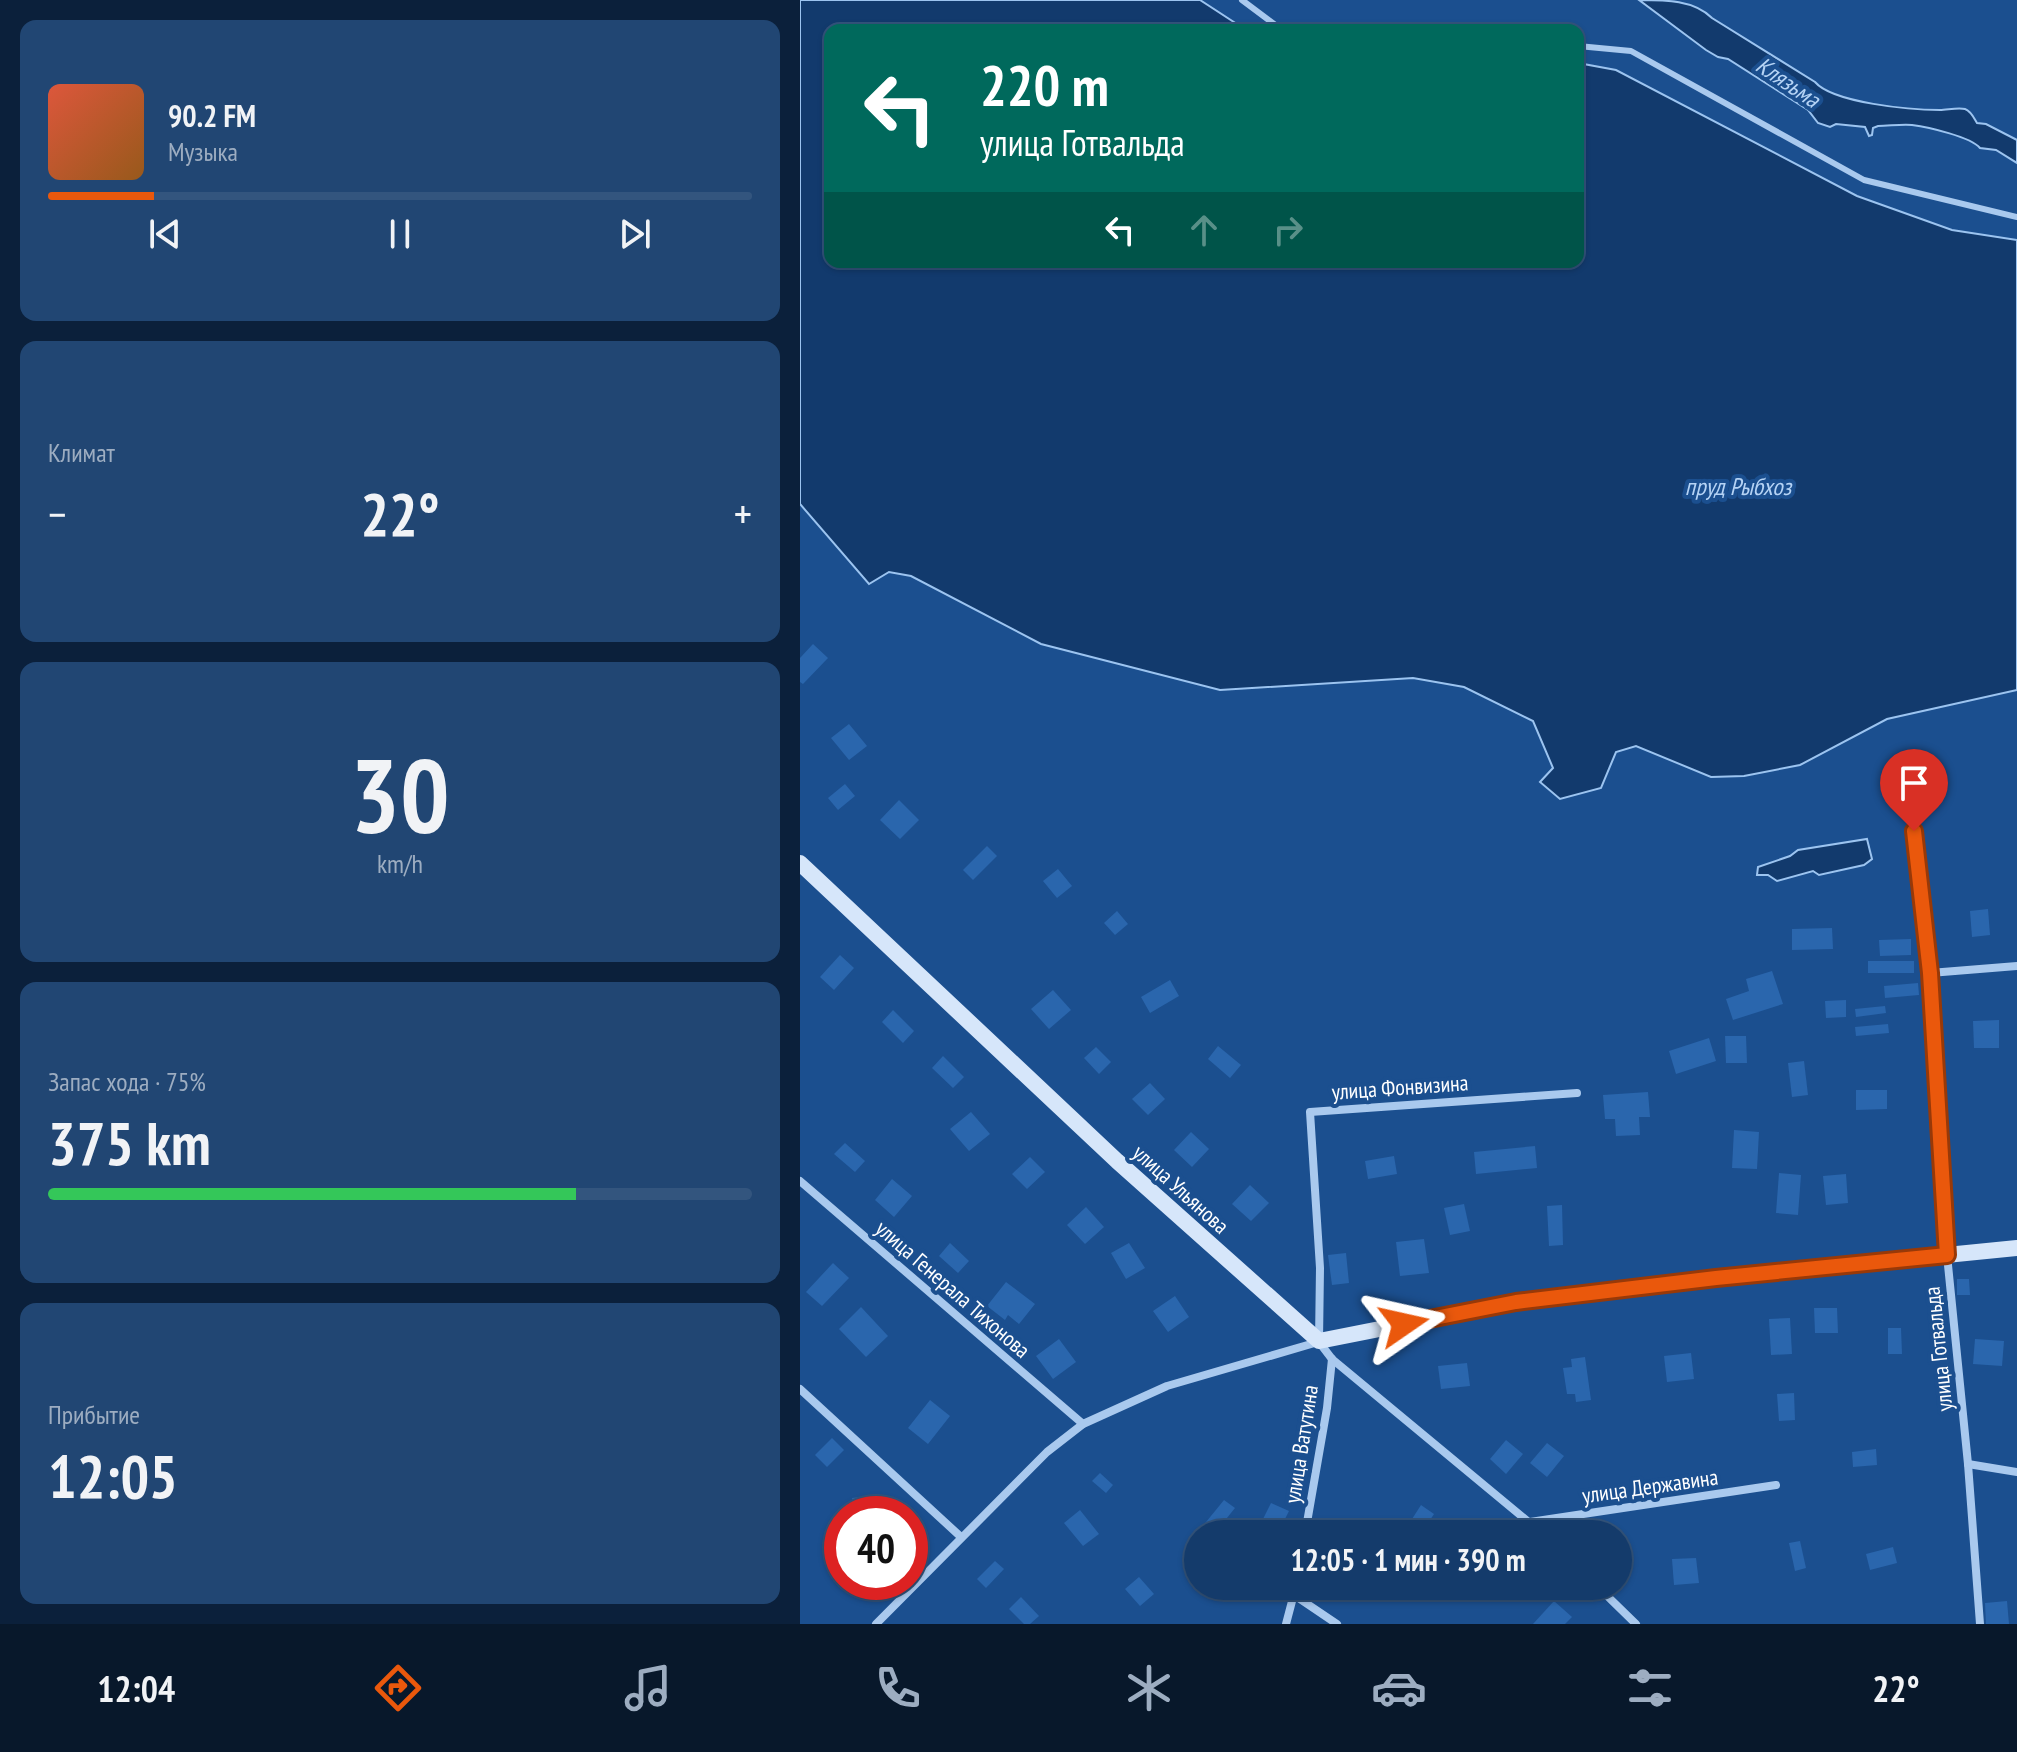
<!DOCTYPE html>
<html lang="ru">
<head>
<meta charset="utf-8">
<style>
	body { margin:0; font-family:"PT Sans Narrow",sans-serif; background:#214673; color:#f1f3f6; height:100vh; display:flex; flex-direction:column; font-size:30px; white-space:nowrap }
	* { box-sizing:border-box; margin:0 }
	p { font-size:26px; color:#9dadc1 }
	.icon { flex:none; width:44px; height:44px; fill:none; stroke:currentColor; stroke-width:2; stroke-linecap:round; stroke-linejoin:round }
	.map { position:relative; flex:1; overflow:hidden }
	.side { display:flex; flex-direction:column; gap:20px; padding:20px; background:#0b203b; width:800px }
	.side>* { flex:none }
	.top-card { position:absolute; left:24px; top:24px; width:760px; height:244px; border-radius:16px; box-shadow:0 2px 6px #0004,0 0 0 2px #33557e; background:#00695c; color:#fff; overflow:hidden }
	.speed { position:absolute; left:24px; top:1496px; display:flex; gap:16px; font-size:40px; font-weight:700; text-align:center }
	.speed>* { display:grid; place-content:center; width:104px; height:104px; border-radius:50%; background:#143b6b; box-shadow:0 2px 6px #0004,0 0 0 2px #33557e; line-height:1 }
	.speed .limit { border:12px solid #d22; background:#fff; color:#111 }
	.pin { position:absolute; display:grid; place-items:center; width:68px; height:68px; color:#fff; margin:-82px -34px; border-radius:50% 50% 50% 0; rotate:-45deg; box-shadow:0 0 8px #0007 }
	.pin .icon { rotate:45deg }
	.me { position:absolute; width:88px; margin:-44px; rotate:79deg; stroke-linejoin:round; filter:drop-shadow(0 0 6px #0008) }
	.turn { display:flex; align-items:center; gap:28px; height:168px; padding:0 24px; font-size:36px }
	.turn .icon { width:104px; height:104px; stroke-width:2.5 }
	.turn b { display:block; font-size:56px; line-height:68px }
	.lanes { display:flex; align-items:center; height:76px; padding:0 24px; background:#0003; justify-content:center; gap:40px; direction:ltr }
	.lanes .off { opacity:.35 }
	.big { font-size:60px; font-weight:700; line-height:1.1 }
	.side .tile { flex:1; display:flex; flex-direction:column; justify-content:center; gap:12px; min-width:0; padding:0 28px; border-radius:16px; background:#214673 }
	.side .dial { align-items:center; gap:0 }
	.dial b { font-size:104px; line-height:1 }
	.song { display:flex; align-items:center; gap:24px }
	.cover { width:96px; height:96px; border-radius:12px; background:linear-gradient(135deg,hsl(10 70% 55%),hsl(30 70% 35%)) }
	.played { height:8px; border-radius:4px; background:linear-gradient(90deg,#ea580c 15%,#33557e 15%) }
	.keys { display:flex; justify-content:space-around; direction:ltr }
	.heat { display:flex; justify-content:space-between; align-items:center; font-size:44px; direction:ltr }
	.charge { height:12px; border-radius:6px; background:linear-gradient(90deg,#34c759 75%,#33557e 0) }
	.trip { position:absolute; left:384px; top:1520px; width:448px; height:80px; border-radius:40px; background:#143b6b; box-shadow:0 2px 6px #0004,0 0 0 2px #33557e; font-weight:700; line-height:80px; text-align:center }
	.menu { display:flex; height:128px; justify-content:space-around; align-items:center; background:#08182b; color:#9dadc1 }
	.menu .icon { width:56px; height:56px }
	.menu .selected { color:#ea580c }
	.menu b { font-size:36px; color:#f1f3f6 }
	main { display:flex; flex:1; min-height:0 }
	.map>svg:first-child { display:block }
</style>
</head>
<body>
<main>
<section class="side">
<div class="tile">
<div class="song"><i class="cover"></i><div><b>90.2 FM</b><p>Музыка</p></div></div>
<div class="played"></div>
<div class="keys"><svg class="icon" aria-label="previous" viewBox="0 0 24 24"><path d="M18 5L8 12l10 7zM5 5v14"/></svg><svg class="icon" aria-label="pause" viewBox="0 0 24 24"><path d="M8 5v14M16 5v14"/></svg><svg class="icon" aria-label="next" viewBox="0 0 24 24"><path d="M6 5l10 7-10 7zM19 5v14"/></svg></div>
</div>
<div class="tile"><p>Климат</p>
<div class="heat"><a>−</a><b class="big">22°</b><a>+</a></div>
</div>
<div class="tile dial"><b>30</b><p>km/h</p></div>
<div class="tile"><p>Запас хода · 75%</p><b class="big">375 km</b><div class="charge"></div></div>
<div class="tile"><p>Прибытие</p><b class="big">12:05</b></div>
</section>
<div class="map">
<svg width="1217" height="1624" viewBox="0 0 1217 1624">
	<rect width="100%" height="100%" fill="#1b4f8f"/>
	<g fill="#123a6d" stroke="#9cc4f0" stroke-width="2">
		<path d="M0 0H400L446 30H30V262H778V63L816 70 1057 196 1152 230 1217 240V690L1087 719 1000 765 944 776 911 777 836 746 816 752 801 788 760 799 740 782 753 768 733 721 664 687 613 678 420 690 241 644 111 576 89 572 69 584 0 504Z"/>
		<path d="M839 0C866 0 894 0 912 18L1015 82C1033 103 1111 110 1140 110 1147 110 1158 107 1165 109 1171 111 1174 118 1177 123L1186 124 1217 140V163L1196 150 1180 148C1171 137 1128 127 1112 125 1101 124 1089 126 1078 126L1073 128 1072 135 1069 136 1065 127 1036 124 1030 127 1018 123 1008 110 928 59 918 57 906 50Z"/>
		<path d="M1067 839 1072 859 1064 865 1019 875 1013 871 977 881 968 875H957L958 867 990 856 998 850Z"/>
	</g>
	<g fill="#2a66ad">
		<path d="M13 644 28 658 3 684 0 682V658Z"/>
		<path d="M49 724 67 746 49 760 31 738Z"/>
		<path d="M45 784 55 796 38 810 28 798Z"/>
		<path d="M99 800 119 820 100 839 80 820Z"/>
		<path d="M187 846 197 856 173 880 163 870Z"/>
		<path d="M258 869 272 886 257 898 243 881Z"/>
		<path d="M1188 909 1190 935 1172 937 1170 911Z"/>
		<path d="M317 911 328 924 315 935 304 923Z"/>
		<path d="M1032 928 1033 949 992 950V929Z"/>
		<path d="M1111 939V955L1080 956 1079 940Z"/>
		<path d="M40 955 54 968 34 990 20 977Z"/>
		<rect x="1068" y="961" width="46" height="12"/>
		<path d="M972 971 983 1004 933 1020 926 999 949 991 946 979Z"/>
		<path d="M370 980 379 996 350 1013 341 997Z"/>
		<path d="M1118 983 1119 995 1085 998 1084 986Z"/>
		<path d="M253 990 271 1010 249 1029 231 1009Z"/>
		<path d="M1046 1000V1017L1026 1018 1025 1001Z"/>
		<path d="M1085 1006 1086 1013 1056 1017 1055 1009Z"/>
		<path d="M93 1010 114 1031 103 1043 82 1022Z"/>
		<path d="M1199 1020V1048H1174L1173 1021Z"/>
		<path d="M1088 1024 1089 1033 1056 1036 1055 1027Z"/>
		<path d="M925 1036H946L947 1063H926Z"/>
		<path d="M909 1038 916 1061 876 1074 869 1051Z"/>
		<path d="M418 1046 441 1065 430 1078 408 1059Z"/>
		<path d="M296 1047 311 1062 299 1074 284 1058Z"/>
		<path d="M143 1056 164 1077 153 1088 132 1068Z"/>
		<path d="M1004 1061 1008 1095 992 1097 988 1063Z"/>
		<path d="M350 1083 365 1099 348 1115 332 1099Z"/>
		<path d="M1056 1090H1087V1109L1056 1110Z"/>
		<path d="M848 1092 850 1117H839L840 1135 816 1136 815 1119H805L803 1095Z"/>
		<path d="M171 1112 190 1134 169 1151 150 1129Z"/>
		<path d="M934 1130 959 1132 957 1169 932 1168Z"/>
		<path d="M391 1132 409 1149 392 1167 374 1150Z"/>
		<path d="M45 1143 65 1161 55 1172 34 1154Z"/>
		<path d="M735 1146 737 1168 676 1174 674 1152Z"/>
		<path d="M594 1156 597 1174 568 1179 565 1161Z"/>
		<path d="M230 1157 245 1172 227 1189 212 1174Z"/>
		<path d="M979 1173 1001 1175 998 1215 976 1213Z"/>
		<path d="M1046 1174 1048 1203 1026 1205 1023 1176Z"/>
		<path d="M92 1179 112 1196 94 1217 75 1200Z"/>
		<path d="M450 1185 469 1203 451 1221 432 1204Z"/>
		<path d="M664 1204 670 1231 650 1235 644 1208Z"/>
		<path d="M762 1205 763 1245 749 1246 747 1206Z"/>
		<path d="M286 1207 304 1227 285 1244 267 1225Z"/>
		<path d="M624 1239 629 1273 600 1276 596 1242Z"/>
		<path d="M150 1243 169 1261 158 1273 139 1256Z"/>
		<path d="M329 1243 345 1268 326 1279 311 1253Z"/>
		<path d="M546 1253 549 1283 532 1285 528 1255Z"/>
		<path d="M33 1263 49 1278 22 1306 6 1292Z"/>
		<path d="M1157 1279H1169L1170 1295H1157Z"/>
		<path d="M206 1282 235 1304 219 1324 208 1315 205 1320 187 1306Z"/>
		<path d="M375 1296 389 1317 368 1332 353 1311Z"/>
		<path d="M61 1307 88 1336 66 1357 39 1329Z"/>
		<path d="M1014 1308H1037L1038 1333H1015Z"/>
		<path d="M990 1318 992 1354 971 1355 969 1319Z"/>
		<path d="M1088 1328H1101L1102 1354H1088Z"/>
		<path d="M259 1339 276 1362 253 1379 236 1356Z"/>
		<path d="M1175 1339 1204 1341 1202 1366 1173 1364Z"/>
		<path d="M891 1353 894 1379 867 1382 864 1356Z"/>
		<path d="M785 1357 791 1400 776 1402 775 1394H767L763 1368 772 1367 771 1359Z"/>
		<path d="M667 1363 670 1386 641 1389 638 1366Z"/>
		<path d="M994 1393 995 1420 979 1421 977 1394Z"/>
		<path d="M130 1400 150 1416 128 1444 108 1428Z"/>
		<path d="M32 1438 44 1450 27 1467 15 1455Z"/>
		<path d="M706 1440 723 1454 706 1474 690 1459Z"/>
		<path d="M747 1443 764 1456 747 1477 730 1463Z"/>
		<path d="M1076 1449 1077 1465 1053 1467 1052 1452Z"/>
		<path d="M300 1473 313 1485 306 1493 292 1481Z"/>
		<path d="M77 1495 80 1514H55L52 1498Z"/>
		<path d="M424 1500 435 1508 414 1534H411L402 1527Z"/>
		<path d="M471 1503 489 1511 481 1527 463 1519Z"/>
		<path d="M621 1505 634 1514 621 1534H611L605 1530Z"/>
		<path d="M280 1510 299 1534 283 1546 264 1523Z"/>
		<path d="M38 1521 42 1524V1538L34 1548 24 1541Z"/>
		<path d="M1000 1541 1006 1568 995 1571 989 1543Z"/>
		<path d="M1093 1547 1097 1563 1070 1570 1066 1554Z"/>
		<path d="M896 1558 899 1583 874 1585 872 1559Z"/>
		<path d="M195 1561 204 1569 186 1588 177 1579Z"/>
		<path d="M339 1577 354 1594 340 1606 325 1589Z"/>
		<path d="M221 1597 239 1616 230 1624H224L209 1609Z"/>
		<path d="M754 1601 772 1617 765 1624H733Z"/>
		<path d="M1207 1601 1209 1624H1186L1185 1603Z"/>
	</g>
	<g fill="none" stroke-linecap="round" stroke-linejoin="round">
		<g stroke="#a9c9ee" stroke-width="6">
			<path d="M442 0 482 30"/>
			<path d="M778 46 831 51 1064 180 1217 217"/>
		</g>
		<g stroke="#a9c9ee" stroke-width="8">
			<path d="M1114 831 1130 973 1147 1255 1168 1464 1180 1624"/>
			<path d="M1130 973 1217 966"/>
			<path d="M0 1181 283 1424"/>
			<path d="M519 1341 520 1268 510 1112 777 1093"/>
			<path d="M519 1342 532 1359 743 1534"/>
			<path d="M0 1389 161 1537"/>
			<path d="M1168 1464 1217 1472"/>
			<path d="M730 1522 976 1485"/>
			<path d="M505 1534 527 1408 532 1359"/>
			<path d="M797 1586 836 1624"/>
			<path d="M494 1595 537 1624"/>
			<path d="M76 1624 247 1452 283 1424 367 1386 518 1342"/>
			<path d="M486 1624 496 1586"/>
		</g>
		<path stroke="#d6e6fa" stroke-width="16" d="M0 863 317 1161 519 1341 716 1302 916 1278 1217 1248"/>
	</g>
	<g fill="none" stroke-linecap="round" stroke-linejoin="round">
		<defs>
			<path id="route" d="M604 1324 716 1302 916 1278 1147 1255 1130 973 1114 831"/>
		</defs>
		<use href="#route" stroke="#983908" stroke-width="20"/>
		<use href="#route" stroke="#ea580c" stroke-width="14"/>
	</g>
	<g text-anchor="middle" dominant-baseline="central" stroke-width="8" stroke-linejoin="round" paint-order="stroke">
		<g font-size="22" fill="#fff" stroke="#1b4f8f">
			<text transform="translate(600 1087) rotate(-4)">улица Фонвизина</text>
			<text transform="translate(381 1189) rotate(42)">улица Ульянова</text>
			<text transform="translate(153 1289) rotate(41)">улица Генерала Тихонова</text>
			<text transform="translate(1138 1349) rotate(-96)">улица Готвальда</text>
			<text transform="translate(501 1444) rotate(-81)">улица Ватутина</text>
			<text transform="translate(850 1486) rotate(-8)">улица Державина</text>
		</g>
		<g font-size="24" font-style="italic" fill="#b5d3f5" stroke="#1b4f8f">
			<text transform="translate(988 82) rotate(34)">Клязьма</text>
			<text x="938" y="486">пруд Рыбхоз</text>
		</g>
	</g>
</svg>
<div class="speed"><div class="limit">40</div></div>
<div class="pin" style="left:1114px;top:831px;background:#d93025"><svg class="icon" aria-label="arrive" viewBox="0 0 24 24"><path d="M6 21V4h12l-3 4 3 4H6"/></svg></div>
<svg class="me" style="left:604px;top:1324px" viewBox="-20 -20 40 40"><path d="M0-17L14 15 0 8-14 15z" fill="#ea580c" stroke="#fff" stroke-width="4"/></svg>
<div class="trip">12:05 · 1 мин · 390 m</div>
<div class="top-card">
<div class="turn"><svg class="icon" aria-label="left" viewBox="0 0 24 24"><path d="M17 20v-9H6M10 6l-5 5 5 5"/></svg><div><b>220 m</b>улица Готвальда</div></div>
<div class="lanes"><svg class="icon" aria-label="left" viewBox="0 0 24 24"><path d="M17 20v-9H6M10 6l-5 5 5 5"/></svg><svg class="icon off" aria-label="ahead" viewBox="0 0 24 24"><path d="M12 20V5M6 11l6-6 6 6"/></svg><svg class="icon off" aria-label="right" viewBox="0 0 24 24"><path d="M7 20v-9h11M14 6l5 5-5 5"/></svg></div>
</div>
</div>
</main>
<nav class="menu">
<b>12:04</b>
<svg class="icon selected" aria-label="directions" viewBox="0 0 24 24"><path d="M12 3l9 9-9 9-9-9zM9 14v-3h6M13 9l2 2-2 2"/></svg>
<svg class="icon" aria-label="music" viewBox="0 0 24 24"><path d="M9 18V5l10-2v13"/><circle cx="6" cy="18" r="3"/><circle cx="16" cy="16" r="3"/></svg>
<svg class="icon" aria-label="phone" viewBox="0 0 24 24"><path d="M5 4h4l2 5-3 2q2 4 5 5l2-3 5 2v4C11 20 4 13 5 4z"/></svg>
<svg class="icon" aria-label="climate" viewBox="0 0 24 24"><path d="M12 3v18M4 7l16 10M4 17L20 7"/></svg>
<svg class="icon" aria-label="car" viewBox="0 0 24 24"><path d="M5 17H2v-5l4-1 3-4h7l3 4 3 1v5h-3M9 17h6M6 11h13"/><circle cx="7" cy="17" r="2"/><circle cx="17" cy="17" r="2"/></svg>
<svg class="icon" aria-label="filters" viewBox="0 0 24 24"><path d="M4 7h16M4 17h16"/><circle cx="9" cy="7" r="2"/><circle cx="15" cy="17" r="2"/></svg>
<b>22°</b>
</nav>
</body>
</html>
